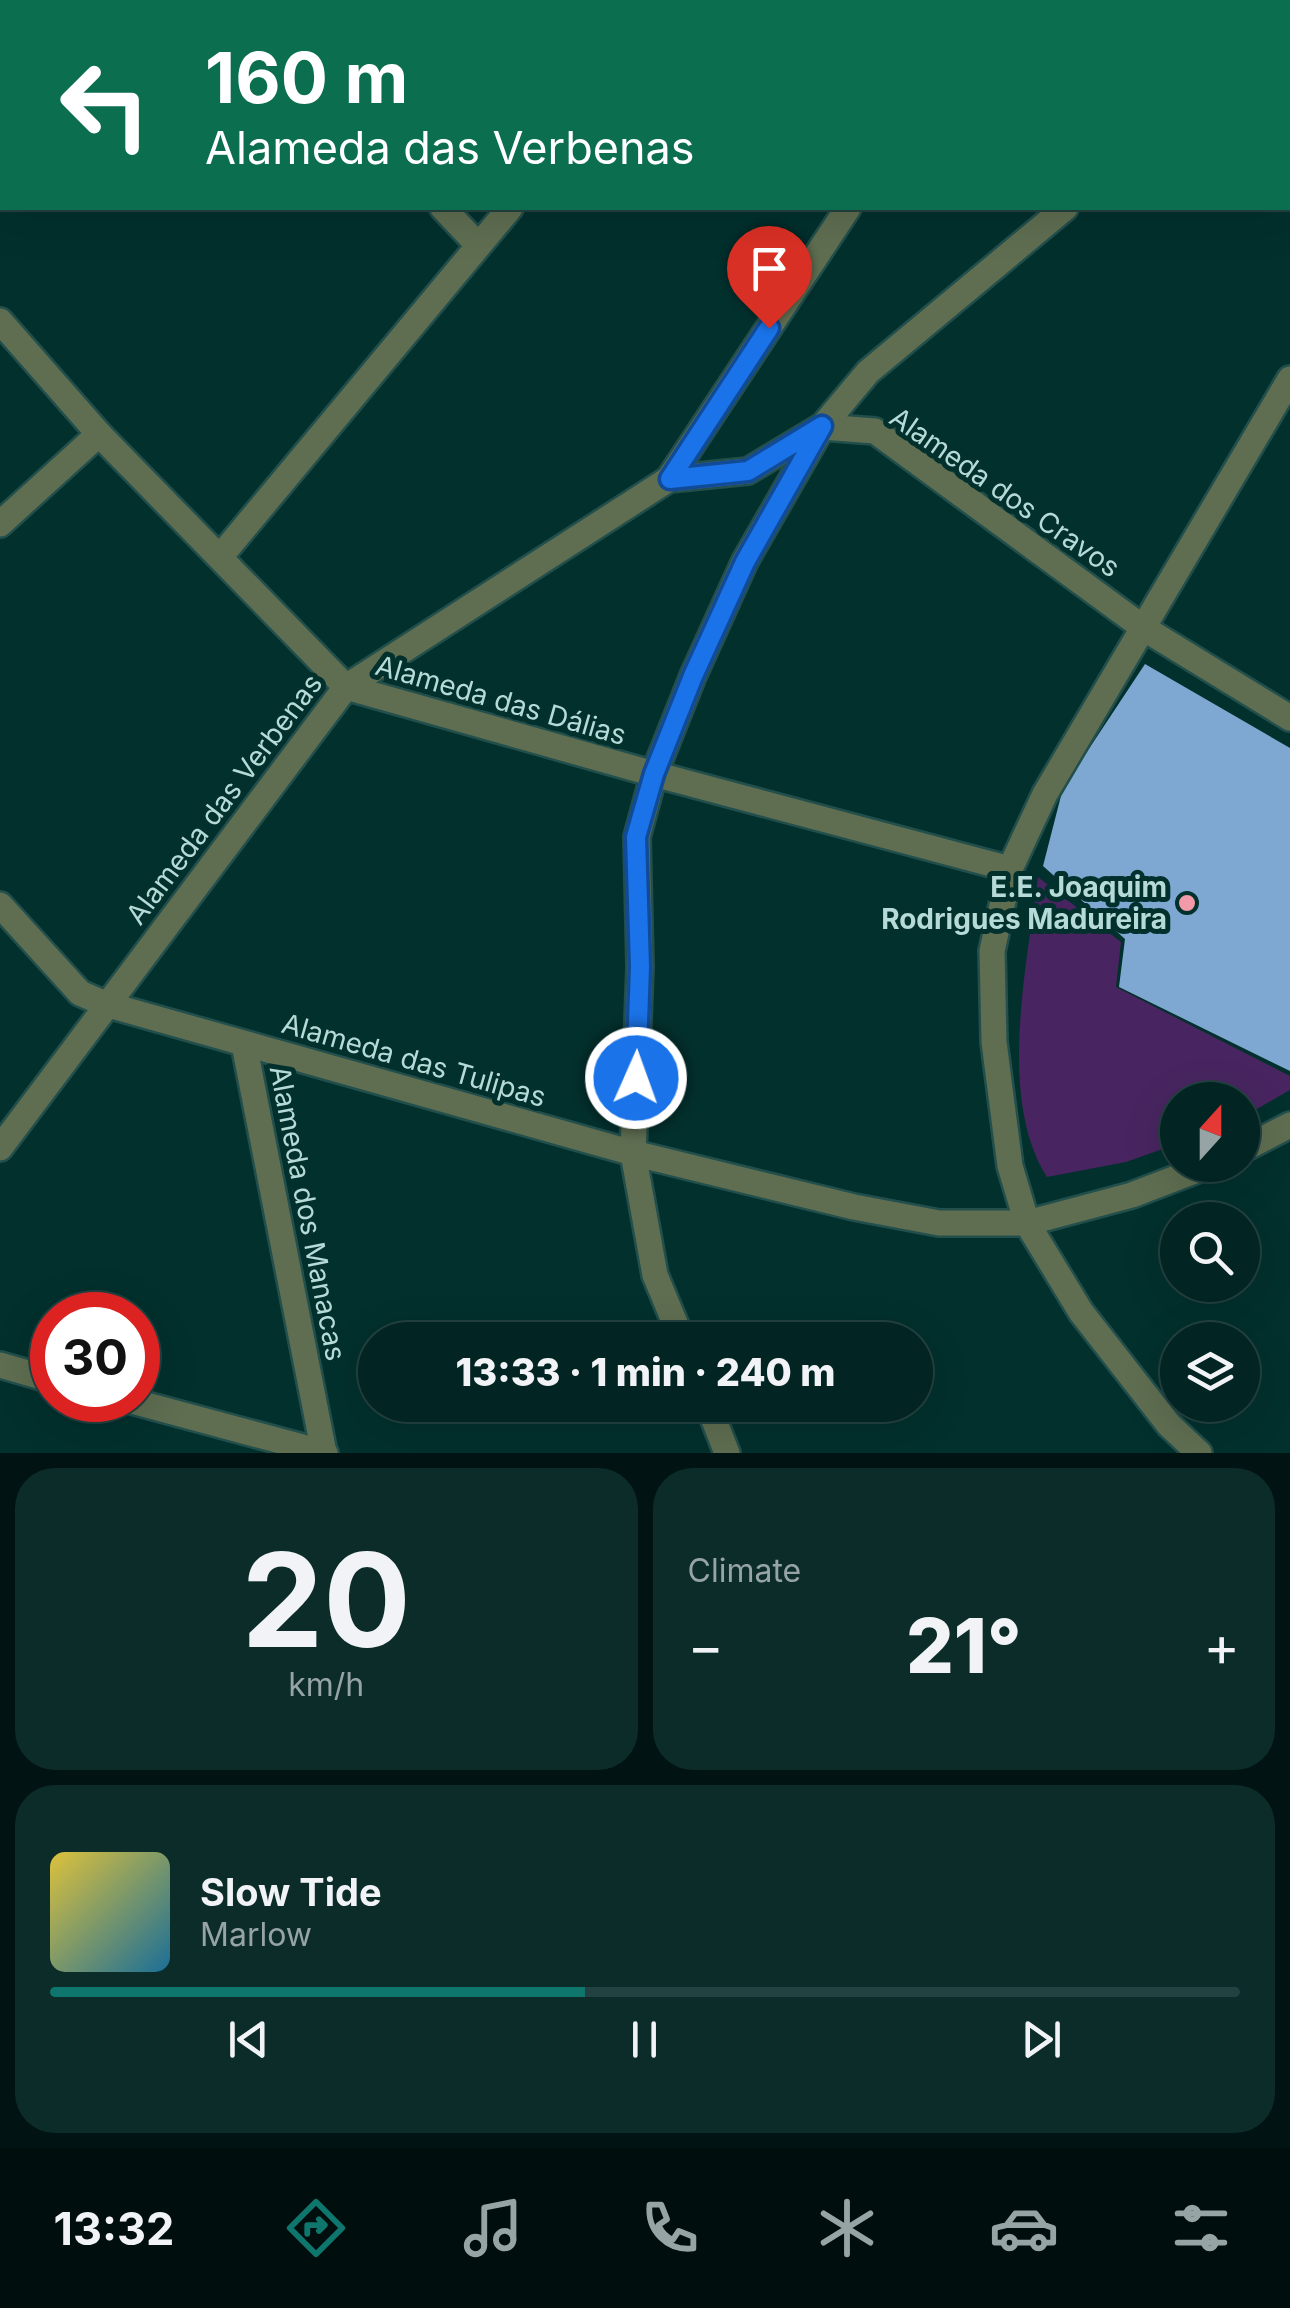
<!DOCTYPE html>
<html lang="en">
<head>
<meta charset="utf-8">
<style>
	body { margin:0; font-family:Inter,sans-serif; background:#0c2c2a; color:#f1f3f6; height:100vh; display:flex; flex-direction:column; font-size:38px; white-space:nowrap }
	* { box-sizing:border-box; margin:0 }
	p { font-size:32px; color:#96a4a5 }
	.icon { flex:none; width:55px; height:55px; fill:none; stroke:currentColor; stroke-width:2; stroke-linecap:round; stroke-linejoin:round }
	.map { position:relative; height:1453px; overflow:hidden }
	.drawer { display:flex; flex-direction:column; gap:15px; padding:15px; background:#011413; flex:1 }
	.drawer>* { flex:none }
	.banner { position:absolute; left:0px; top:0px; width:1290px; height:210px; box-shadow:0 10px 40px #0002,0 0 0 2px #234140; background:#0b6e4f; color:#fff; overflow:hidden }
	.needle { width:65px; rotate:21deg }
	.controls { position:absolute; left:1160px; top:1082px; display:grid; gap:20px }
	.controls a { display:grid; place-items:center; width:100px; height:100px; border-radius:50%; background:#022422; box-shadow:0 10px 40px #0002,0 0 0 2px #234140; font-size:50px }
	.speed { position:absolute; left:30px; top:1292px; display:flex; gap:20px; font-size:50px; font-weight:700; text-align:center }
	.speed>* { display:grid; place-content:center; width:130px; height:130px; border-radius:50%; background:#022422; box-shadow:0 10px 40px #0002,0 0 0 2px #234140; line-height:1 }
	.speed .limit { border:15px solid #d22; background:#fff; color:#111 }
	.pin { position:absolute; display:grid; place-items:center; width:85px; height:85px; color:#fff; margin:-102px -42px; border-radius:50% 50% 50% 0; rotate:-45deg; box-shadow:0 0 10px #0007 }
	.pin .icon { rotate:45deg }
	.me { position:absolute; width:110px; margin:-55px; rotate:2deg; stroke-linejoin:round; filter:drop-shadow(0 0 8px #0008) }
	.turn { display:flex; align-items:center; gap:35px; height:210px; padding:0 40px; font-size:45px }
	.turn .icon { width:130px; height:130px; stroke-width:2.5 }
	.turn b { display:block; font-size:70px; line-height:85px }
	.big { font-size:75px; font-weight:800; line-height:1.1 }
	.drawer .tile { flex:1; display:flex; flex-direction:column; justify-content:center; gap:15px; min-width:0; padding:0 35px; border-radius:40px; background:#0c2c2a }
	.drawer .dial { align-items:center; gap:0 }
	.dial b { font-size:130px; line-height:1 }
	.song { display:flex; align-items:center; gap:30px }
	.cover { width:120px; height:120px; border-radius:15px; background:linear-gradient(135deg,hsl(50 70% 55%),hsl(200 70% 35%)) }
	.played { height:10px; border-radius:5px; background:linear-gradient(90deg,#0f766e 45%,#234140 45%) }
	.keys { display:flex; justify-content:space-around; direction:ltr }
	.heat { display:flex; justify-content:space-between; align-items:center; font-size:55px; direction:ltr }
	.drawer .tiles { flex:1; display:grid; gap:15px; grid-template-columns:1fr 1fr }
	.tile:last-child { grid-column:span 2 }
	.trip { position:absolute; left:358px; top:1322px; width:575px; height:100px; border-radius:50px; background:#022422; box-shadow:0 10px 40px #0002,0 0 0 2px #234140; font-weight:800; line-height:100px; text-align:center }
	.tabs { display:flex; height:160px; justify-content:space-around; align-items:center; background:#010e0e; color:#96a4a5 }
	.tabs .icon { width:70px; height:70px }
	.tabs .active { color:#0f766e }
	.tabs b { font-size:45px; color:#f1f3f6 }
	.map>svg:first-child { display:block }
</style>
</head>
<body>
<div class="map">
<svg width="1290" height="1453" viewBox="0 0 1290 1453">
	<rect width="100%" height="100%" fill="#02302d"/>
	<path fill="#482560" d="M1038 877 1121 942 1116 987 1290 1076V1090L1243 1117 1242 1100H1178L1177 1144 1126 1162 1047 1177C997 1099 1027 965 1038 877Z"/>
	<path fill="#7ea8d2" d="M1145 664 1290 748V1071L1119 987 1125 939 1043 866 1063 788Z"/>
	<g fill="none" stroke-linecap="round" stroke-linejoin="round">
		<defs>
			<g id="minor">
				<path d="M247 0 250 2"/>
				<path d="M828 0 830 2"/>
				<path d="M1033 0 1036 2"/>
				<path d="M36 2 38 0"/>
				<path d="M685 2 687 0"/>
				<path d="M987 2 989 0"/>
				<path d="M1288 17 1290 16"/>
				<path d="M0 36 2 34"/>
				<path d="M443 208 478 245"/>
				<path d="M0 321 99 434 346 687 654 774 1010 869"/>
				<path d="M822 427 875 431 1145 629 1290 718"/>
				<path d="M669 479 848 208"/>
				<path d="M0 524 99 434"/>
				<path d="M220 557 510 208"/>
				<path d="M0 905 80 993 105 1004 633 1153 854 1207 939 1223H1027L1132 1195 1210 1165"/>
				<path d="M244 1044 324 1453"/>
				<path d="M0 1148 346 687 669 479 748 471 821 427"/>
				<path d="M1242 1150 1290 1125"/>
				<path d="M682 1340 655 1275 633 1153 640 967 637 837 654 774 693 676 745 561 822 427 868 372 1065 208"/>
				<path d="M0 1365 52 1380"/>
				<path d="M128 1400 325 1453"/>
				<path d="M708 1405 727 1453"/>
				<path d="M1199 1453 1169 1425 1081 1312 1027 1223 1010 1166 994 1042 992 951 1010 869 1045 794 1290 379"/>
			</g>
		</defs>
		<use href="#minor" stroke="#224f4c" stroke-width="30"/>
		<use href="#minor" stroke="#5f6e51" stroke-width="25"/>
	</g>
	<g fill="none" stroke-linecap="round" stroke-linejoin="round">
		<defs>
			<path id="route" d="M636 1078 640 967 636 837 654 774 693 676 745 562 822 426 748 471 670 479 769 328"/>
		</defs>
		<use href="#route" stroke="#114b97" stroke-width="25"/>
		<use href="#route" stroke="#1a73e8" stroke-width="18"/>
	</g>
	<circle fill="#f39aa8" stroke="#02302d" stroke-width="4" cx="1187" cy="903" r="10"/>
	<g text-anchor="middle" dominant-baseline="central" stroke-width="10" stroke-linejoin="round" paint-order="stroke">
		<g font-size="28" fill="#b6dad7" stroke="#02302d">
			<text transform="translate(1005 492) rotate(35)">Alameda dos Cravos</text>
			<text transform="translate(501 700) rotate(16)">Alameda das Dálias</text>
			<text transform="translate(224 799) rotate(-53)">Alameda das Verbenas</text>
			<text transform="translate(414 1060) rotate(16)">Alameda das Tulipas</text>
			<text transform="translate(308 1213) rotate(79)">Alameda dos Manacas</text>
		</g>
		<g font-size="28" font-weight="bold" fill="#b6dad7" stroke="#02302d" text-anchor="end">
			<text x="1167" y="887">E.E. Joaquim<tspan x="1167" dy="32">Rodrigues Madureira</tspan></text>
		</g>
	</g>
</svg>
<div class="controls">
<a><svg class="needle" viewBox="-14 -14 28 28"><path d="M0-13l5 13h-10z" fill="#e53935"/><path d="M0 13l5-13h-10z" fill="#96a4a5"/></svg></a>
<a><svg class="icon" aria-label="search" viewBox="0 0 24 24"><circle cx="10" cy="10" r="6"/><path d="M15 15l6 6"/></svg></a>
<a><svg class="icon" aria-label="layers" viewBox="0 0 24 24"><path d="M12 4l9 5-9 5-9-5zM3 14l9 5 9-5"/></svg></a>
</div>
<div class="speed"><div class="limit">30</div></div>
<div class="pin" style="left:769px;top:328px;background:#d93025"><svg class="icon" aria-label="arrive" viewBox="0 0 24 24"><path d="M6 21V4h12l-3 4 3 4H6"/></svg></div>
<svg class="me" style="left:636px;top:1078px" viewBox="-20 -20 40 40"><circle r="17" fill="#1a73e8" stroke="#fff" stroke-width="3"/><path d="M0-11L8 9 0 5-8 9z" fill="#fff"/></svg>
<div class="trip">13:33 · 1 min · 240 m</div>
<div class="banner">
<div class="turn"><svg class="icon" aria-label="left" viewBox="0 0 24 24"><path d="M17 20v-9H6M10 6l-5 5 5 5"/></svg><div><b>160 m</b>Alameda das Verbenas</div></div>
</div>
</div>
<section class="drawer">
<div class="tiles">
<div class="tile dial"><b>20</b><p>km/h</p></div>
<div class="tile"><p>Climate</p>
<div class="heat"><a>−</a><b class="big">21°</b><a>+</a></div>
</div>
<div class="tile">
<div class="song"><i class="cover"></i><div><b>Slow Tide</b><p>Marlow</p></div></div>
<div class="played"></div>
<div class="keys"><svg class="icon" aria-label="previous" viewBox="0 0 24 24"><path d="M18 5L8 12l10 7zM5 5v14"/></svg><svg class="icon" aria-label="pause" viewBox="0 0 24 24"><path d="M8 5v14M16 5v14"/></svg><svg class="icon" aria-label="next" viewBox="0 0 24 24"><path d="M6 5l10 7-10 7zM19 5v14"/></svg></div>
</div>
</div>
</section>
<nav class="tabs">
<b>13:32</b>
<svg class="icon active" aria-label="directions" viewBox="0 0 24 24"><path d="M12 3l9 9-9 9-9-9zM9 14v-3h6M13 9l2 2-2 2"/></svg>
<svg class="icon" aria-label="music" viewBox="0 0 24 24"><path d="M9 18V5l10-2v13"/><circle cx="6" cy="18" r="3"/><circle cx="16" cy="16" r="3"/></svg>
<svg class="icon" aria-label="phone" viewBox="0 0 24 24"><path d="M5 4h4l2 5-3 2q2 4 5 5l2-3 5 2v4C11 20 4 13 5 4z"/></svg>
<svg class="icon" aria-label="climate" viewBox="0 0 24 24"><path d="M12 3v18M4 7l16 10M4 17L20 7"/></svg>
<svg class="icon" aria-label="car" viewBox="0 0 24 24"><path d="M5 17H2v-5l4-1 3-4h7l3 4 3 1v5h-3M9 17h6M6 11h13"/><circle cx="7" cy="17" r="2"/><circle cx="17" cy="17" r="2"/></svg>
<svg class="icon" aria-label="filters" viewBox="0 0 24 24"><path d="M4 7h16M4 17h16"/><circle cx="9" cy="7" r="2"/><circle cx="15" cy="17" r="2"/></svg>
</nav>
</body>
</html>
